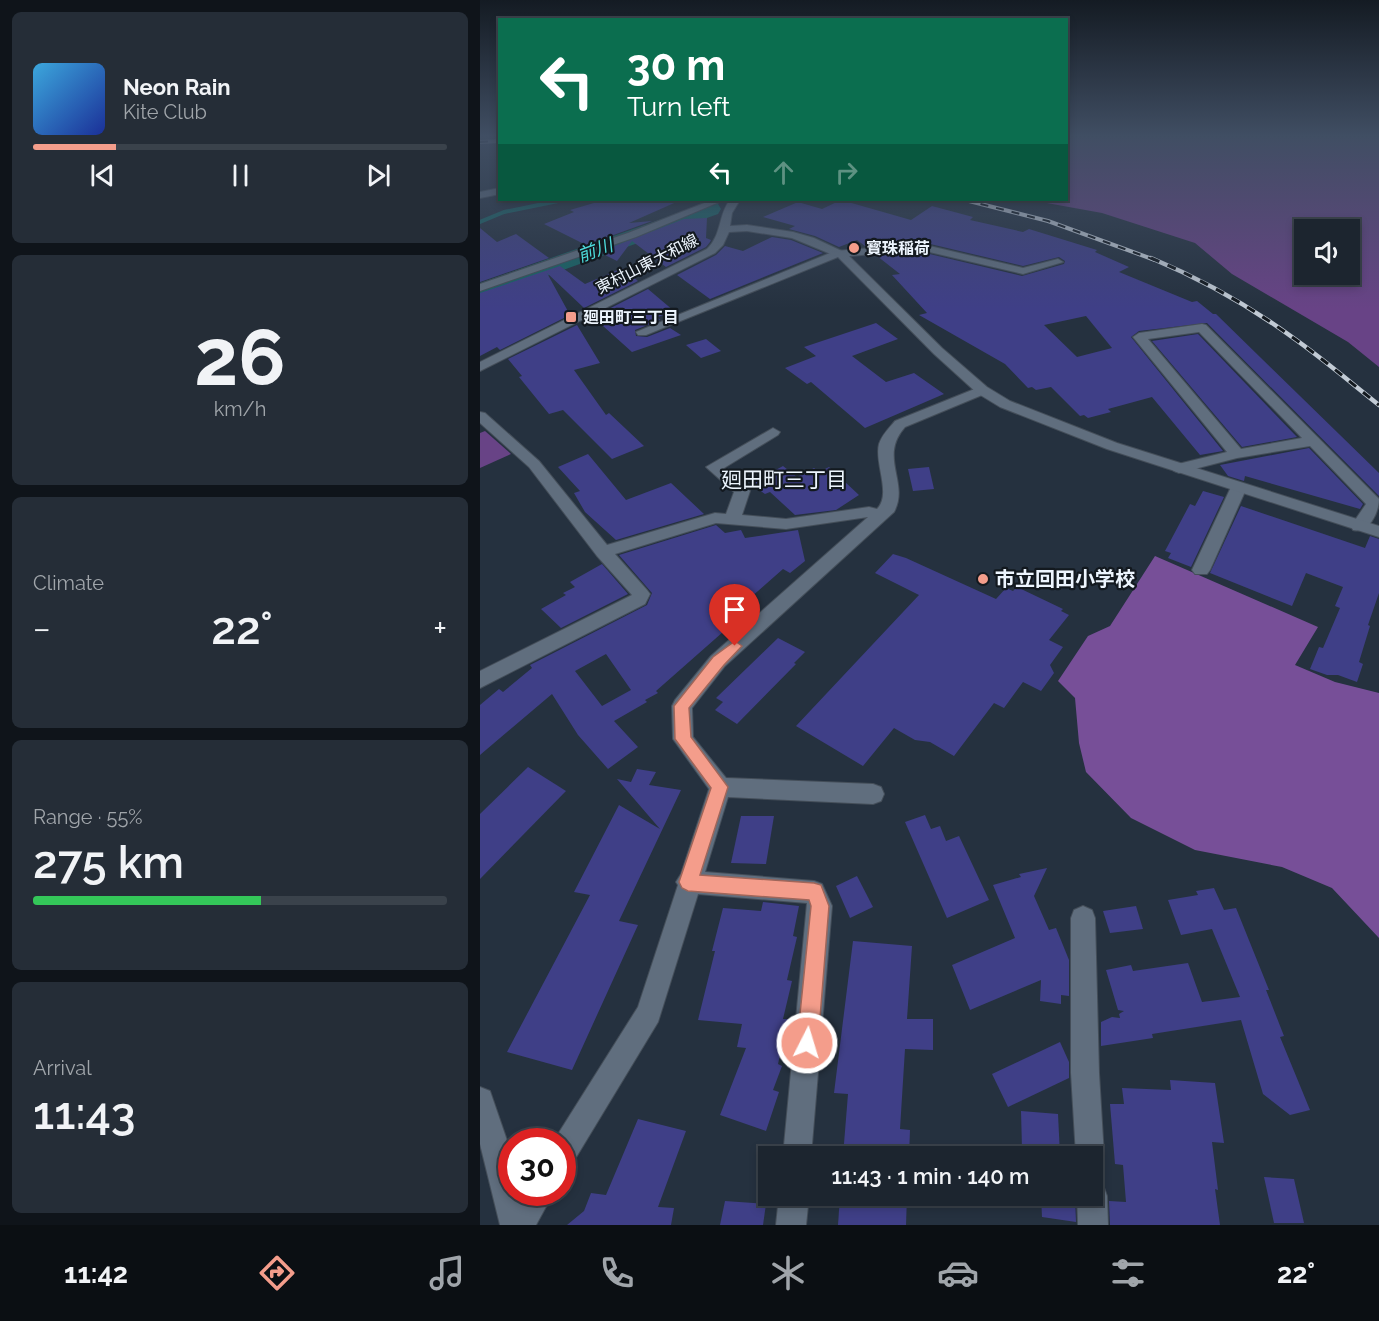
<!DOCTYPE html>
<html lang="en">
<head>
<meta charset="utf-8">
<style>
	body { margin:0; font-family:Raleway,"Noto Sans JP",sans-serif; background:#252d37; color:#f1f3f6; height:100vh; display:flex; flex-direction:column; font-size:22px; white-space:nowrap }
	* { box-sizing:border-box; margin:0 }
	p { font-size:20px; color:#a0a5aa }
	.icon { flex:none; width:33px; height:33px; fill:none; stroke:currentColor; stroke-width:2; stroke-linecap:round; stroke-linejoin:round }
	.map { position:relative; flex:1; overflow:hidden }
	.details { display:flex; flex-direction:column; gap:12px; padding:12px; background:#0f141a; width:480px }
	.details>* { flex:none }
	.hud { position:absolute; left:18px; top:18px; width:570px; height:183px; border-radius:0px; box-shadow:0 3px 9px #0003,0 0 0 2px #3a424b; background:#0b6e4f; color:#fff; overflow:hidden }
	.controls { position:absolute; left:814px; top:219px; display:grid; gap:12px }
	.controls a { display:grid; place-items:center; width:66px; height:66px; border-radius:0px; background:#1c252f; box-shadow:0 3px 9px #0003,0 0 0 2px #3a424b; font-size:30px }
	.speed { position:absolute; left:18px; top:1128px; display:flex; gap:12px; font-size:30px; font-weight:700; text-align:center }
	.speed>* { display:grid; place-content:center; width:78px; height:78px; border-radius:50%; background:#1c252f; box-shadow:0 3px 9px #0003,0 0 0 2px #3a424b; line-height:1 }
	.speed .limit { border:9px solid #d22; background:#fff; color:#111 }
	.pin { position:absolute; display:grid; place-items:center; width:51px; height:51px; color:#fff; margin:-62px -26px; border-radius:50% 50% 50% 0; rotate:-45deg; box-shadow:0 0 6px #0007 }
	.pin .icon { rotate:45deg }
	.me { position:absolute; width:66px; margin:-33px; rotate:5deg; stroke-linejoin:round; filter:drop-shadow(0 0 4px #0008) }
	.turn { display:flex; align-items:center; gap:21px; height:126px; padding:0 30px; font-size:27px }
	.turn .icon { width:78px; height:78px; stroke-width:2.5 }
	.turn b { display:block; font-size:42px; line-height:51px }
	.lanes { display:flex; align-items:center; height:57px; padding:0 30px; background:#0003; justify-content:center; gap:30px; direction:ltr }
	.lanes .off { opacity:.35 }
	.big { font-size:45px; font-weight:600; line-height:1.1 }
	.details .widget { flex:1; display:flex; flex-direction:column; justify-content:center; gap:9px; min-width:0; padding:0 21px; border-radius:9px; background:#252d37 }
	.details .dial { align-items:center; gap:0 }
	.dial b { font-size:78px; line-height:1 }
	.song { display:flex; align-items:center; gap:18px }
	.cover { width:72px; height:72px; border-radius:9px; background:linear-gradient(135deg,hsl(200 70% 55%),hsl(230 70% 35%)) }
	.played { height:6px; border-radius:3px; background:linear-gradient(90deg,#f49d8b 20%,#3a424b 20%) }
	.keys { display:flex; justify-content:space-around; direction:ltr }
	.heat { display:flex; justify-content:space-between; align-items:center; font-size:33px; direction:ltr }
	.charge { height:9px; border-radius:4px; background:linear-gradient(90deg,#34c759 55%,#3a424b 0) }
	.trip { position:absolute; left:278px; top:1146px; width:345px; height:60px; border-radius:0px; background:#1c252f; box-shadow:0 3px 9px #0003,0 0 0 2px #3a424b; font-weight:600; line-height:60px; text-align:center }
	.tab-bar { display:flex; height:96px; justify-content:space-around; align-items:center; background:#0b0f13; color:#a0a5aa }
	.tab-bar .icon { width:42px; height:42px }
	.tab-bar .active { color:#f49d8b }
	.tab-bar b { font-size:27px; color:#f1f3f6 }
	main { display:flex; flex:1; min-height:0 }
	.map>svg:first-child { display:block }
</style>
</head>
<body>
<main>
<section class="details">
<div class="widget">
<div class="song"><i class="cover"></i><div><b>Neon Rain</b><p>Kite Club</p></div></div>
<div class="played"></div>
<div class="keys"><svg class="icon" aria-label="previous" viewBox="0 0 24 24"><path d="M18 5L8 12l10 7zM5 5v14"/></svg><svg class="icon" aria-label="pause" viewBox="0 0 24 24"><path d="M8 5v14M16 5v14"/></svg><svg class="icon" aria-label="next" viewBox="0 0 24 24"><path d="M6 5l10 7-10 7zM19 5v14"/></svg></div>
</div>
<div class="widget dial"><b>26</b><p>km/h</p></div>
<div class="widget"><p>Climate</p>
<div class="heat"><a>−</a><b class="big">22°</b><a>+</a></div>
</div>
<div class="widget"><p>Range · 55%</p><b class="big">275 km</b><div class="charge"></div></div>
<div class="widget"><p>Arrival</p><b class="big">11:43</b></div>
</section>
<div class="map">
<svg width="899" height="1225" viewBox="0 0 899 1225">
	<rect width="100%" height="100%" fill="#25313f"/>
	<g fill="#684386" fill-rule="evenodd">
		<path d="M587 137H899V367L868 342 752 274 715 243 622 213 550 200H586ZM825 230H870V274H825Z"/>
		<path d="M5 431 31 454 0 468V433Z"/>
	</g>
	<path fill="#774f98" d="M675 556 838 627 815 665 855 682 899 693V938L852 888 802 867 715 850 651 818 606 772 599 743 595 698 578 681 608 636 630 626Z"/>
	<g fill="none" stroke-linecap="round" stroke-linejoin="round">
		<path stroke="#176464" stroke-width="4" d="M0 222 24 212 83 200"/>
		<path fill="#176464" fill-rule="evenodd" d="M230 202 238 204 241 209 238 214 0 300V283Z"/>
	</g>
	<g fill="#3f3f87" fill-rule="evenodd">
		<path d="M124 200H201L149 223 172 221 106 245 64 224 94 212 90 210Z"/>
		<path d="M361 200 431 220 452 206 493 217 490 220 543 232 549 229 617 250 615 252 649 267 639 272 712 302 717 301 733 314H736L899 473V496L727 323 659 331 651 337 743 451 720 455 672 397 628 409 631 412 608 418 604 415 600 416 571 387 556 390 552 387 548 388 525 364 439 315 447 313 412 275 420 274 397 256 441 252 542 276 584 264 585 261 579 257 543 266 442 242 385 246 377 240 359 247 335 236 309 229 315 226 283 217 318 202 342 209ZM606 316 632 348 597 357 564 325Z"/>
		<path d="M227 218 226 238 231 240 230 242 226 247 186 267 152 241 137 261 119 252 204 219Z"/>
		<path d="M0 228 17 242 36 234 69 258 0 282Z"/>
		<path d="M292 237 311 240 343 253 230 299 197 275 236 255 245 246 263 251Z"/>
		<path d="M80 266 105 284 142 268 158 281 104 308 67 273 90 315 20 350 17 347 0 356V293Z"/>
		<path d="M168 289 194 311 178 317 180 320 155 330 156 336 167 337 190 328 201 335 152 352 113 317Z"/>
		<path d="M396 323 418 339 372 356 406 382 434 373 464 394 385 428 331 382 327 384 305 368 336 356 324 347Z"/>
		<path d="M97 325 120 363 94 370 126 415 129 413 164 446 132 459 83 410 69 414 39 377 42 376 28 359Z"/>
		<path d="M718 334 817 437 762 447 672 341Z"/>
		<path d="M226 339 241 351 221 358 206 345Z"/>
		<path d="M829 448 883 504 880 509 765 476 764 481 748 476 740 465Z"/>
		<path d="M108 454 146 500 191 483 224 514 136 540 105 512 94 493 100 491 78 467Z"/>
		<path d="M303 466 317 477 334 468 339 472 349 467 379 495 356 510 315 515 290 492 285 494 270 484Z"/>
		<path d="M449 467 454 489 433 491 428 469Z"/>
		<path d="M723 491 744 497 711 567 688 558 691 553 685 551 710 504 715 506Z"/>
		<path d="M761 506 885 548 890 536 899 539V593L888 625 890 626 879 662 883 664 877 682 858 675H847L830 669 839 647 843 648 860 608 855 606 863 587 826 573 812 606 730 573Z"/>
		<path d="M236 525 245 533 261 530 265 538 318 530 325 561 310 573 303 569 270 598 277 602 176 691 178 693 165 700 167 702 134 721 158 747 128 769 98 735 72 694 0 755V705L19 689 23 692 52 668 50 665 167 605 172 593 139 555ZM126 654 151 690 122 706 95 671Z"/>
		<path d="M413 554 426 558 516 599 526 588 533 591 537 587 583 609 581 611 589 615 569 640 583 647 570 665 574 673 561 691 543 682 524 708 514 703 474 756 450 742 435 740 414 728 383 766 316 726 439 595 395 573Z"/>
		<path d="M122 564 148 594 81 628 61 609 86 595 83 593 95 587 90 582Z"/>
		<path d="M298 638 325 652 314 663 316 664 257 724 235 710 243 702 236 698Z"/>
		<path d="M48 767 86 791 0 879V814Z"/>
		<path d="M157 769 176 772 169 785 201 790 139 921 158 925 92 1070 27 1052 110 895 94 892 139 805 180 829 137 779 151 782Z"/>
		<path d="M445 815 451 829 460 826 466 841 479 836 509 900 467 918 425 822Z"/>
		<path d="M261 816H294L286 864 251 863Z"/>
		<path d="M567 868 554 896 569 930 576 928 589 960V996L581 995V1004L560 1001 561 980 490 1010 472 965 535 938 513 885 541 877 539 874Z"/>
		<path d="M377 876 393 907 370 918 356 886Z"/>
		<path d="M734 888 744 910 756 908 789 990H786L804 1036 800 1037 830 1110 810 1115 783 1094 761 1020 672 1034 673 1038 621 1046V1022L632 1017 640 1018 639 1014 644 1011 638 1010 626 970 651 965 653 971 708 963 722 1002 760 997 732 929 701 935 688 900 718 895 716 891Z"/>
		<path d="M283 902 319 906 313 936 317 937 307 980 312 981 303 1019H308L298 1064 302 1066 293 1090 299 1092 286 1131 240 1115 266 1048 257 1047 262 1024 218 1020 235 951H232L243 908 281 911Z"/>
		<path d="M656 906 663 929 630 933 623 911Z"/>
		<path d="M373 941 432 946 427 1019H453V1050L425 1049 420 1129 430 1130 429 1156H363L368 1094 354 1093Z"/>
		<path d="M580 1042 589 1062V1078L528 1107 512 1074Z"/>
		<path d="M690 1080 735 1083 744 1143 732 1142 738 1190 735 1189 740 1225H630L629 1201 646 1202 643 1165 635 1164 630 1104H644L642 1088 691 1090Z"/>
		<path d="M541 1111 578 1114 580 1155 542 1149Z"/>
		<path d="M158 1119 206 1131 178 1207 194 1208 191 1225H87L104 1211 111 1193 126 1195Z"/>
		<path d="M784 1177 814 1179 824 1223H794Z"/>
		<path d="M360 1196H427L426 1225H358Z"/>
		<path d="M561 1196H595L596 1222 562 1217Z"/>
		<path d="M245 1201 286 1204 283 1225H240Z"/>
	</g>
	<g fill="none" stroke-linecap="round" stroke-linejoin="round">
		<defs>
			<g id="street">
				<path d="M20 188V194L0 198V192Z"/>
				<path d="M232 200H244L156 237 0 291V284L148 233Z"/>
				<path d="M441 244 543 268 578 259 583 262 543 274 441 250 358 257 166 335H158L156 332 355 251Z"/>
				<path d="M722 324 726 325 899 499C899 512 889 534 873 530L871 526 886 504 830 446 757 458 699 473 694 471 691 468 694 465 747 452 653 337 659 333ZM719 332 822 438 761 449 668 339Z"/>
				<path d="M502 386 509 390 507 393 425 427C398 457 430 483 414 512L245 666 212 708 213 737 246 778 393 784 401 787 404 794 401 801 393 804 248 797 225 872 334 881 342 884 352 906 331 1156H303L327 903 218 894 178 1022 92 1164 82 1168V1142H73L158 1007 198 885 196 882 201 874 229 789 193 739 192 706 195 700 231 656 388 517 306 529 236 523 135 554 167 590 170 594 165 604 0 688V671L152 595 117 556 49 467 0 423V412L5 413 59 461 127 545 235 513 246 514 254 492 226 467 293 428 300 432 298 435 244 468 270 491 262 515 306 519 389 507 397 509C412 494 394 463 399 444 402 435 409 428 415 421Z"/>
				<path d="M759 482 767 487 730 570 727 574H715L712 570 751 487Z"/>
				<path d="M603 906 612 910 615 918 619 1073 624 1156 620 1166 612 1170V1156H596L591 1073V918L594 910Z"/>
				<path d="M0 1087 10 1091 32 1155V1192H74L56 1225H20L0 1144Z"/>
				<path d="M612 1181 623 1185 627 1196 628 1225H598L597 1196H612Z"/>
				<path d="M299 1196H329L326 1225H296Z"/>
			</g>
			<path id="secondary" d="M250 200H260L252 213 250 226 267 225 313 232 334 238 366 253 462 348 507 387 530 401 637 443 899 526V537L627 449 520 407 497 393 454 354 358 257 312 238 267 231 249 232 243 245 235 253 0 371V362L227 249C242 235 238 215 250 200Z"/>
		</defs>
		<use href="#street" stroke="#444e59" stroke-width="2"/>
		<use href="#secondary" stroke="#444e59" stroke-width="2"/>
		<use href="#street" fill="#606e7e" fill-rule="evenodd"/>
		<use href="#secondary" fill="#606e7e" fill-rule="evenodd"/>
		<defs>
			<g id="rail-far1">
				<path d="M0 142 20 141"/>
				<path d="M485 200 568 221 675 260"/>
			</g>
			<path id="rail" d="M671 258C721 279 768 305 812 337 842 358 870 382 899 405"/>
		</defs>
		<use href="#rail-far1" stroke="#c2cbd5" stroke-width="4"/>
		<use href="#rail" stroke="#c2cbd5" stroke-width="4.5"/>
		<use href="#rail-far1" stroke="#13191f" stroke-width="2" stroke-dasharray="8" stroke-linecap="butt"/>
		<use href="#rail" stroke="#13191f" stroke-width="3" stroke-dasharray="9" stroke-linecap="butt"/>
	</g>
	<linearGradient id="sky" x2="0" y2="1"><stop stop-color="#141b23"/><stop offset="0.44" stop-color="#404e63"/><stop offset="1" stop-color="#404e63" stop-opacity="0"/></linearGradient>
	<rect width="899" height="309" fill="url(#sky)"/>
	<path fill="#f49d8b" stroke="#9f665a" stroke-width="1.5" d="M255 641 262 646 244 665 209 708 211 737 248 787 220 875 334 883 341 885 349 906 338 1043 335 1050 327 1053 320 1050 317 1043 331 906 329 900 208 891 202 888 199 882 231 788 195 739 194 706 233 657Z"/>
	<g fill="#f49d8b" stroke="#13191f" stroke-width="2">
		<circle cx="374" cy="248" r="6"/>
		<rect x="85" y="311" width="12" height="12" rx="3"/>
		<circle cx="503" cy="579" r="6"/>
	</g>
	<g text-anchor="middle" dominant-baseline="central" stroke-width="4.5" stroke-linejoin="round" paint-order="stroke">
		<g font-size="16" font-weight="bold" fill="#edf5fe" stroke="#13191f" text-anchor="start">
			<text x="386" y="248">寳珠稲荷</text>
			<text x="103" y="317">廻田町三丁目</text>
		</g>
		<g font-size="16" fill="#edf5fe" stroke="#13191f">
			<text transform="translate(167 264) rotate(-27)">東村山東大和線</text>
		</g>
		<g font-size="18" font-style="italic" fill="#4ddada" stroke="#13191f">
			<text transform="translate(115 250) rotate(-20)">前川</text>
		</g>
		<g font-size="20" font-weight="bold" fill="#edf5fe" stroke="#13191f" text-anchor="start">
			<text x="515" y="579">市立回田小学校</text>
		</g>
		<g font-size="21" fill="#edf5fe" stroke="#13191f">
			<text x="304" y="479">廻田町三丁目</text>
		</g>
	</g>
</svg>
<div class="controls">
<a><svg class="icon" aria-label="sound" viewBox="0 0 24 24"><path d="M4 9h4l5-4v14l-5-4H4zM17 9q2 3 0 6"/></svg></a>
</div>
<div class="speed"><div class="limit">30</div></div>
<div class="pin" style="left:255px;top:646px;background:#d93025"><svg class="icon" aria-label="arrive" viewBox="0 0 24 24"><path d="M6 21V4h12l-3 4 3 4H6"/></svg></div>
<svg class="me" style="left:327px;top:1043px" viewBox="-20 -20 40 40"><circle r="17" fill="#f49d8b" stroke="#fff" stroke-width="3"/><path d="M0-11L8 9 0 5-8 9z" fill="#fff"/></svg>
<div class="trip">11:43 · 1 min · 140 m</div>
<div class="hud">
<div class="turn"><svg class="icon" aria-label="left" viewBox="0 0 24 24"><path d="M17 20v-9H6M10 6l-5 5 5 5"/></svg><div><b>30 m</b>Turn left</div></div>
<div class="lanes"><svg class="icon" aria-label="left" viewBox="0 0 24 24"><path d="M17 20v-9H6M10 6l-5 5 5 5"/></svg><svg class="icon off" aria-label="ahead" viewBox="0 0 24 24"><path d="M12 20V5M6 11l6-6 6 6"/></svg><svg class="icon off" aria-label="right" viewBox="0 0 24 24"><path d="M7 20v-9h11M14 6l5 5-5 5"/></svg></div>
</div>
</div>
</main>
<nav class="tab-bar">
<b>11:42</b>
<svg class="icon active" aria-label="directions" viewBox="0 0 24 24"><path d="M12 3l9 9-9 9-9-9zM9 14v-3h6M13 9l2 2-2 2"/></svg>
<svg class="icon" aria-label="music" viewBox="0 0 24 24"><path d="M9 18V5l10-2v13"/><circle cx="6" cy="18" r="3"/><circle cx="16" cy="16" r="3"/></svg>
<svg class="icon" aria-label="phone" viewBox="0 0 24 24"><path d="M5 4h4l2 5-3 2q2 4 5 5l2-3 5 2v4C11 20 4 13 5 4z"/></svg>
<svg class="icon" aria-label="climate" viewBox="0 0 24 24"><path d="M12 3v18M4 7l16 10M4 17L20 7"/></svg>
<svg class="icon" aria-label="car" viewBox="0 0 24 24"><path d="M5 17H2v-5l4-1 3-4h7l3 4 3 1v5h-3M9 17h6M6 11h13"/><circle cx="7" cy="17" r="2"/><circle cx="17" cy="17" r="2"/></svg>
<svg class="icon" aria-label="filters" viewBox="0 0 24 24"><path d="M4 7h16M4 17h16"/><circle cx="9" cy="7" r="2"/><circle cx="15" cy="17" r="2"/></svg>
<b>22°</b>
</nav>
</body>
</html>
